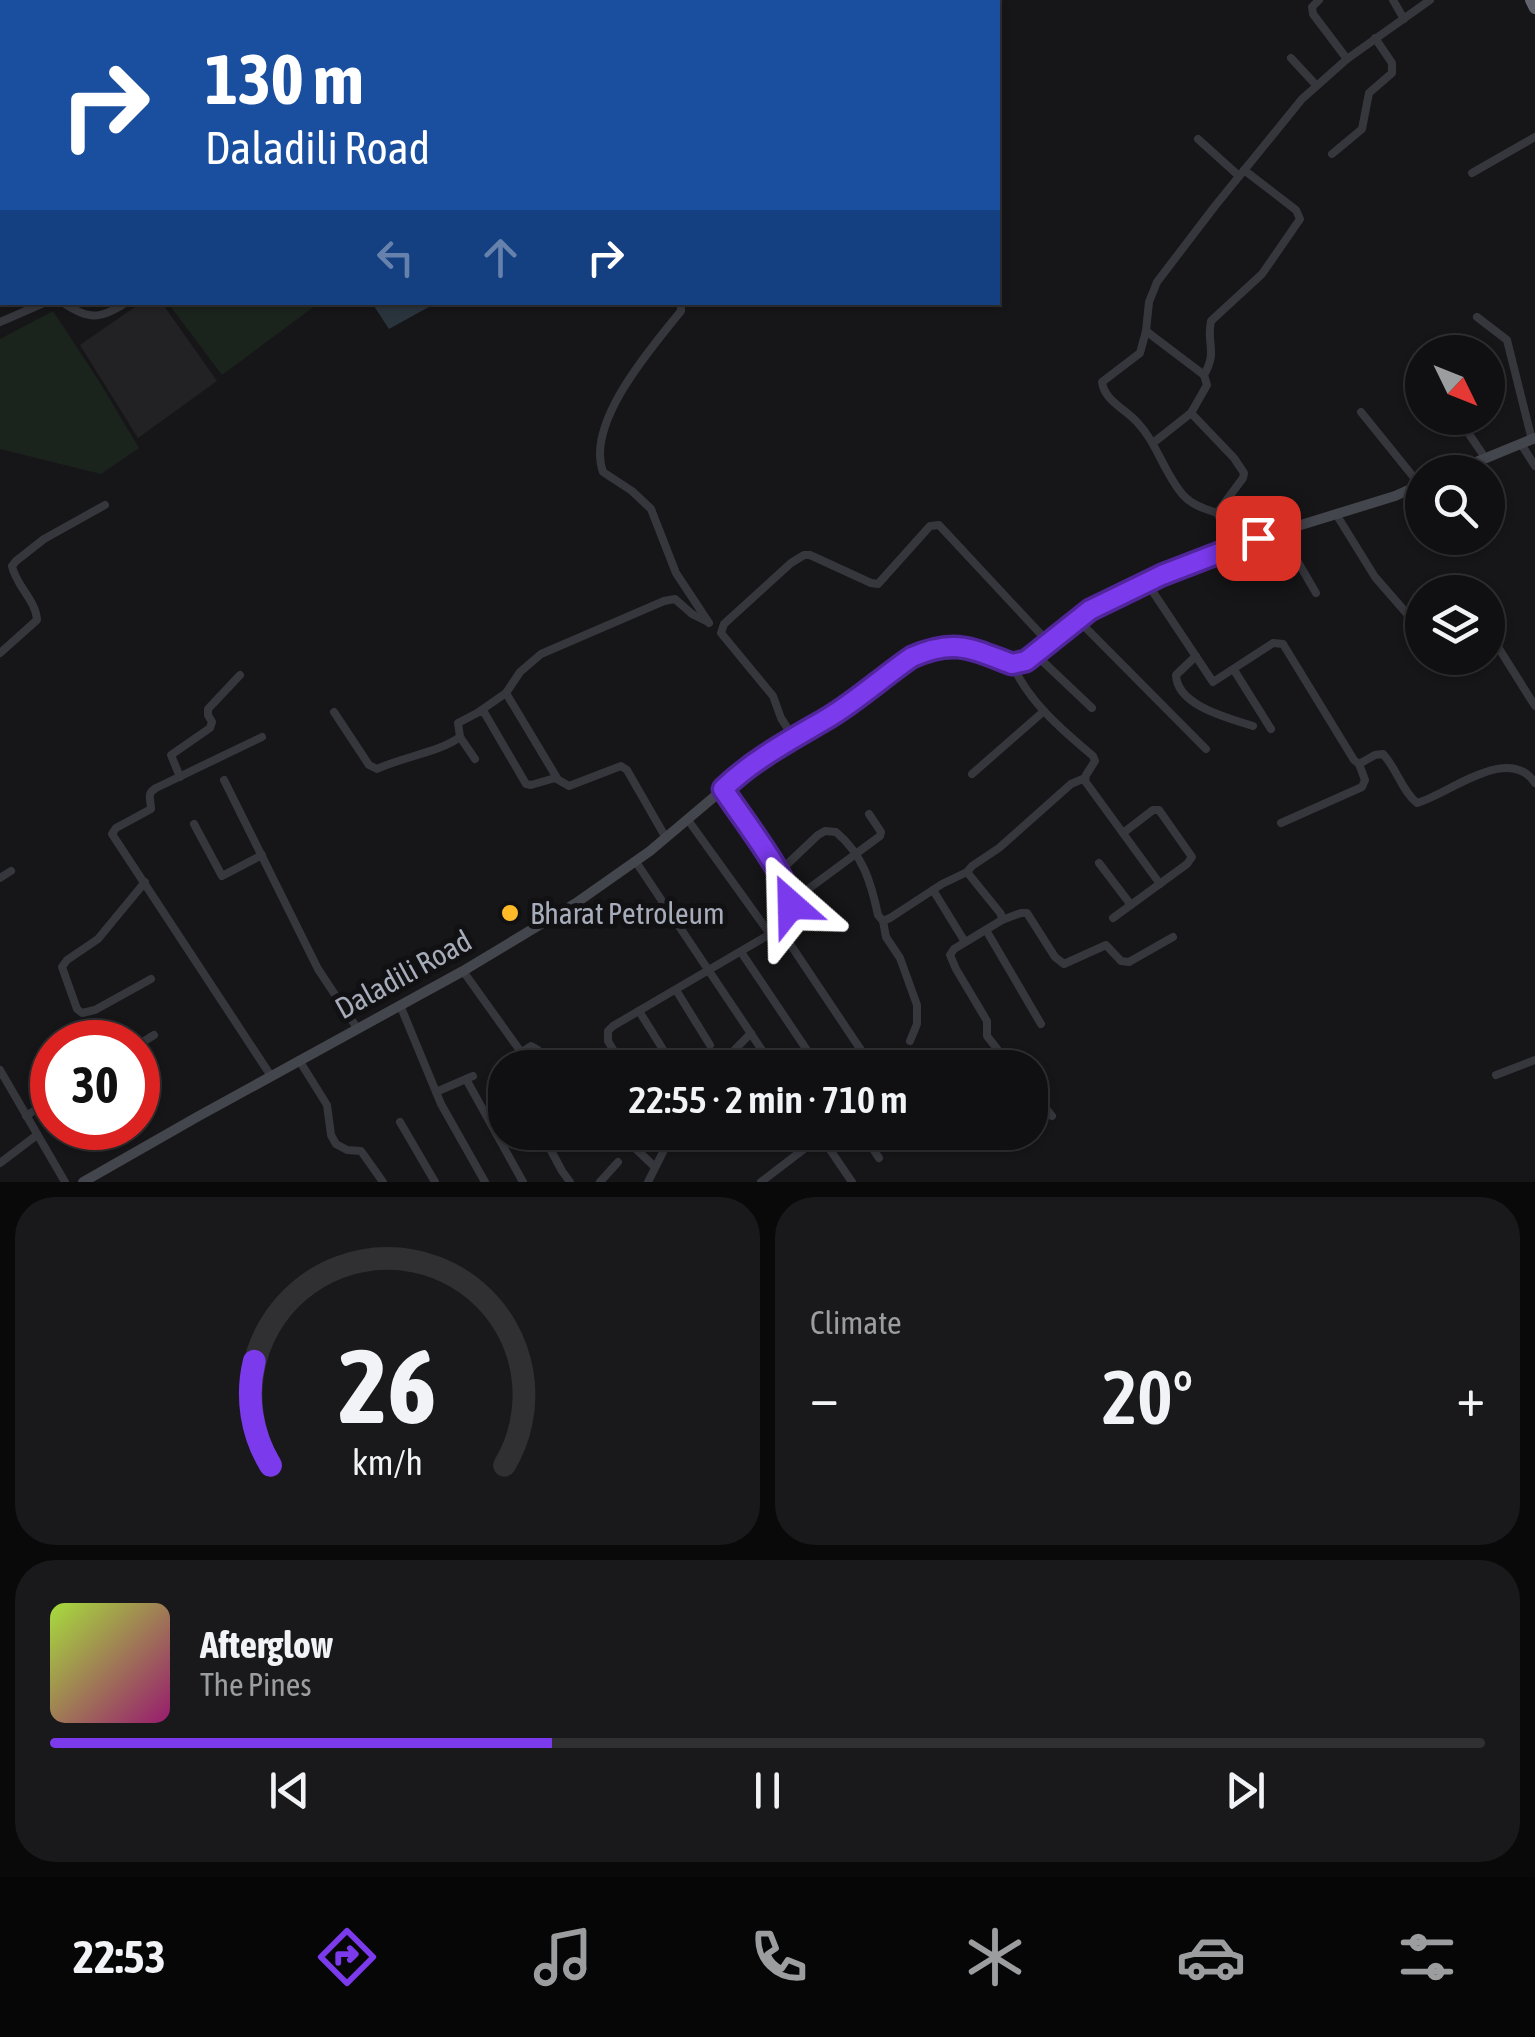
<!DOCTYPE html>
<html lang="en">
<head>
<meta charset="utf-8">
<style>
	body { margin:0; font-family:"Asap Condensed",sans-serif; background:#19191b; color:#f1f3f6; height:100vh; display:flex; flex-direction:column; font-size:38px; white-space:nowrap }
	* { box-sizing:border-box; margin:0 }
	p { font-size:32px; color:#9c9d9f }
	.icon { flex:none; width:55px; height:55px; fill:none; stroke:currentColor; stroke-width:2; stroke-linecap:round; stroke-linejoin:round }
	.map { position:relative; height:1182px; overflow:hidden }
	.drawer { display:flex; flex-direction:column; gap:15px; padding:15px; background:#09090a; flex:1 }
	.drawer>* { flex:none }
	.hud { position:absolute; left:0px; top:0px; width:1000px; height:305px; box-shadow:0 2px 8px #0004,0 0 0 2px #303032; background:#1a4fa0; color:#fff; overflow:hidden }
	.needle { width:65px; rotate:133deg }
	.tools { position:absolute; left:1405px; top:335px; display:grid; gap:20px }
	.tools a { display:grid; place-items:center; width:100px; height:100px; border-radius:50%; background:#101012; box-shadow:0 2px 8px #0004,0 0 0 2px #303032; font-size:50px }
	.speed { position:absolute; left:30px; top:1020px; display:flex; gap:20px; font-size:50px; font-weight:700; text-align:center }
	.speed>* { display:grid; place-content:center; width:130px; height:130px; border-radius:50%; background:#101012; box-shadow:0 2px 8px #0004,0 0 0 2px #303032; line-height:1 }
	.speed .limit { border:15px solid #d22; background:#fff; color:#111 }
	.pin { position:absolute; display:grid; place-items:center; width:85px; height:85px; color:#fff; margin:-42px; border-radius:20px; box-shadow:0 5px 15px #0006 }
	.me { position:absolute; width:110px; margin:-55px; rotate:335deg; stroke-linejoin:round; filter:drop-shadow(0 0 8px #0008) }
	.turn { display:flex; align-items:center; gap:35px; height:210px; padding:0 40px; font-size:45px }
	.turn .icon { width:130px; height:130px; stroke-width:2.5 }
	.turn b { display:block; font-size:70px; line-height:85px }
	.lanes { display:flex; align-items:center; height:95px; padding:0 40px; background:#0003; justify-content:center; gap:50px; direction:ltr }
	.lanes .off { opacity:.35 }
	.big { font-size:75px; font-weight:600; line-height:1.1 }
	.drawer .widget { flex:1; display:flex; flex-direction:column; justify-content:center; gap:15px; min-width:0; padding:0 35px; border-radius:40px; background:#19191b }
	.drawer .dial { align-items:center; gap:0 }
	.dial svg { height:260px; overflow:visible; fill:none; stroke:#303032; stroke-width:7; stroke-linecap:round; text-anchor:middle }
	.dial text { fill:#f1f3f6; stroke:none }
	.song { display:flex; align-items:center; gap:30px }
	.cover { width:120px; height:120px; border-radius:15px; background:linear-gradient(135deg,hsl(80 70% 55%),hsl(320 70% 35%)) }
	.played { height:10px; border-radius:5px; background:linear-gradient(90deg,#7c3aed 35%,#303032 35%) }
	.keys { display:flex; justify-content:space-around; direction:ltr }
	.heat { display:flex; justify-content:space-between; align-items:center; font-size:55px; direction:ltr }
	.drawer .tiles { flex:1; display:grid; gap:15px; grid-template-columns:1fr 1fr }
	.widget:last-child { grid-column:span 2 }
	.trip { position:absolute; left:488px; top:1050px; width:560px; height:100px; border-radius:40px; background:#101012; box-shadow:0 2px 8px #0004,0 0 0 2px #303032; font-weight:600; line-height:100px; text-align:center }
	.tab-bar { display:flex; height:160px; justify-content:space-around; align-items:center; background:#060607; color:#9c9d9f }
	.tab-bar .icon { width:70px; height:70px }
	.tab-bar .current { color:#7c3aed }
	.tab-bar b { font-size:45px; color:#f1f3f6 }
	.map>svg:first-child { display:block }
</style>
</head>
<body>
<div class="map">
<svg width="1535" height="1182" viewBox="0 0 1535 1182">
	<rect width="100%" height="100%" fill="#161618"/>
	<path fill="#222225" d="M142 302 162 303 217 381 138 438 80 345Z"/>
	<g fill="#1b231d">
		<path d="M168 303H319L222 375Z"/>
		<path d="M53 311 99 381 139 448 101 474 0 449V339Z"/>
	</g>
	<path fill="#2a343d" d="M372 303H436L389 329Z"/>
	<g fill="none" stroke-linecap="round" stroke-linejoin="round">
		<g stroke="#36373d" stroke-width="8">
			<path d="M175 0 177 2"/>
			<path d="M451 0 454 2"/>
			<path d="M561 0 563 2"/>
			<path d="M1319 0 1312 7 1313 14 1347 59"/>
			<path d="M1393 0 1404 19"/>
			<path d="M79 2 84 0"/>
			<path d="M296 2 299 0"/>
			<path d="M350 2 353 0"/>
			<path d="M806 2 810 0"/>
			<path d="M1291 58 1316 85"/>
			<path d="M1198 139 1239 176"/>
			<path d="M1332 154 1362 129 1369 93 1392 73V63L1375 38"/>
			<path d="M1472 173 1535 137"/>
			<path d="M62 302C88 320 100 320 127 302"/>
			<path d="M678 302 681 306V311C652 347 585 423 603 472L632 491 651 509 676 573 709 623"/>
			<path d="M1477 317 1507 340 1532 440"/>
			<path d="M0 322 46 302"/>
			<path d="M1146 331 1204 375 1207 385 1191 413 1153 443"/>
			<path d="M1204 375C1218 351 1206 344 1211 321L1262 274 1300 219 1296 210 1244 170"/>
			<path d="M1361 412 1420 485"/>
			<path d="M1191 413 1234 458 1244 473 1243 478 1217 513 1236 545"/>
			<path d="M1458 418 1486 459"/>
			<path d="M1521 444 1535 466"/>
			<path d="M1217 513C1205 509 1192 505 1183 495 1164 473 1157 443 1137 422 1125 409 1104 400 1102 382L1140 353 1146 331 1149 302 1157 282 1215 206 1302 99 1347 59 1430 0"/>
			<path d="M1336 514 1375 577 1422 631"/>
			<path d="M1280 531 1316 593"/>
			<path d="M1436 541 1443 538"/>
			<path d="M1147 583 1213 682 1273 643 1283 644 1354 760 1359 764 1375 755 1383 754C1397 769 1402 791 1417 803 1449 794 1509 743 1535 783"/>
			<path d="M1077 619 1206 749"/>
			<path d="M1488 631 1535 706"/>
			<path d="M0 653 37 620C36 600 16 586 12 566L16 561 44 539 105 505"/>
			<path d="M1035 654 1092 708"/>
			<path d="M1196 656 1176 675C1177 706 1229 718 1253 726"/>
			<path d="M1012 664C1029 702 1062 730 1093 756L1095 761 1086 775 1085 781 1160 884"/>
			<path d="M1234 670 1271 729"/>
			<path d="M506 693 557 778"/>
			<path d="M480 711 506 693 520 672 541 654 664 601 675 599 692 614 708 622"/>
			<path d="M334 712 369 765 377 769C402 757 440 752 460 737L458 723 479 712H484L526 784 531 785 555 778 569 786 621 766 627 770 666 838"/>
			<path d="M262 737 156 788C146 794 151 799 151 809L116 828 112 834 271 1076"/>
			<path d="M460 737 475 759"/>
			<path d="M793 737 781 718 773 696 721 633 724 624 791 563 804 555H810L871 583 878 584 930 526 939 525 1049 643"/>
			<path d="M972 774 1044 711"/>
			<path d="M180 777 171 755 210 728 212 722 208 715V709L240 675"/>
			<path d="M224 780 318 969 357 1028"/>
			<path d="M723 789 780 873"/>
			<path d="M688 820 770 934"/>
			<path d="M1281 823 1362 787 1365 780 1359 764"/>
			<path d="M194 824 222 876 262 855"/>
			<path d="M636 862 774 1068"/>
			<path d="M1099 863 1131 905"/>
			<path d="M0 878 11 871"/>
			<path d="M145 882 98 939 67 960 62 967 77 1009 82 1013 95 1010 151 979"/>
			<path d="M933 890 965 942"/>
			<path d="M792 901 880 836 881 832 869 814"/>
			<path d="M1113 918 1187 864 1192 857 1159 810H1153L1123 833"/>
			<path d="M1002 920 1021 913H1027L1055 957 1064 964 1106 945 1121 961 1129 962 1173 937"/>
			<path d="M883 921 886 937 900 958 917 1005V1024L910 1041"/>
			<path d="M986 930 1041 1024"/>
			<path d="M741 952 819 1068"/>
			<path d="M463 971 521 1052"/>
			<path d="M676 990 710 1045"/>
			<path d="M400 1005 441 1104 485 1182"/>
			<path d="M639 1011 664 1051"/>
			<path d="M138 1045 154 1035"/>
			<path d="M299 1060 327 1105 331 1135 336 1144 347 1150 361 1151 383 1182"/>
			<path d="M507 1068 508 1061 531 1046 538 1050 547 1068"/>
			<path d="M624 1068 608 1041V1031L613 1026 813 909"/>
			<path d="M717 1068 751 1033"/>
			<path d="M873 1068 780 929 792 901 782 880 781 870 818 835 825 831 836 832C863 855 871 882 878 915L883 921 890 918 942 884 967 872"/>
			<path d="M1012 1068 987 1036V1021L956 969 950 955 954 949 1002 920 1001 914 967 872 972 866 999 848 1071 784 1085 778"/>
			<path d="M0 1070 65 1182"/>
			<path d="M1496 1075 1535 1060"/>
			<path d="M466 1079 523 1182"/>
			<path d="M1030 1089 1052 1116"/>
			<path d="M436 1092 473 1076"/>
			<path d="M26 1116 52 1099"/>
			<path d="M400 1122 435 1182"/>
			<path d="M541 1132 562 1171 570 1182"/>
			<path d="M618 1132 655 1167"/>
			<path d="M740 1132 743 1136"/>
			<path d="M818 1132 852 1182"/>
			<path d="M862 1132 879 1158"/>
			<path d="M916 1132 921 1140"/>
			<path d="M0 1163 37 1135"/>
			<path d="M600 1182 618 1162"/>
			<path d="M648 1182 673 1132"/>
			<path d="M761 1182 821 1136"/>
		</g>
		<g stroke="#44464d" stroke-width="10">
			<path d="M25 2V0"/>
			<path d="M35 2V0"/>
			<path d="M0 173 2 158"/>
			<path d="M0 219 2 205"/>
			<path d="M1452 472 1535 438"/>
			<path d="M83 1182 197 1117 463 971 576 903 650 851 753 764 793 737 832 716 912 657 938 648 961 645 1012 664 1026 661 1090 610 1162 575 1236 545 1395 496 1422 484"/>
		</g>
		<path stroke="#62656f" stroke-width="12" d="M1531 0 1535 8"/>
	</g>
	<g fill="none" stroke-linecap="round" stroke-linejoin="round">
		<defs>
			<path id="route" d="M791 905C791 880 739 814 723 789 754 759 792 739 828 718 858 700 884 676 912 657 955 638 972 649 1012 664L1026 661 1090 610 1162 575 1258 538"/>
		</defs>
		<use href="#route" stroke="#51269a" stroke-width="25"/>
		<use href="#route" stroke="#7c3aed" stroke-width="18"/>
	</g>
	<circle fill="#ffbb27" stroke="#111113" stroke-width="4" cx="510" cy="913" r="10"/>
	<g text-anchor="middle" dominant-baseline="central" stroke-width="10" stroke-linejoin="round" paint-order="stroke">
		<g font-size="30" fill="#a6acb9" stroke="#111113" text-anchor="start">
			<text x="530" y="913">Bharat Petroleum</text>
		</g>
		<g font-size="30" fill="#a6acb9" stroke="#111113">
			<text transform="translate(403 974) rotate(-29)">Daladili Road</text>
		</g>
	</g>
</svg>
<div class="tools">
<a><svg class="needle" viewBox="-14 -14 28 28"><path d="M0-13l5 13h-10z" fill="#e53935"/><path d="M0 13l5-13h-10z" fill="#9c9d9f"/></svg></a>
<a><svg class="icon" aria-label="search" viewBox="0 0 24 24"><circle cx="10" cy="10" r="6"/><path d="M15 15l6 6"/></svg></a>
<a><svg class="icon" aria-label="layers" viewBox="0 0 24 24"><path d="M12 4l9 5-9 5-9-5zM3 14l9 5 9-5"/></svg></a>
</div>
<div class="speed"><div class="limit">30</div></div>
<div class="pin" style="left:1258px;top:538px;background:#d93025"><svg class="icon" aria-label="arrive" viewBox="0 0 24 24"><path d="M6 21V4h12l-3 4 3 4H6"/></svg></div>
<svg class="me" style="left:791px;top:905px" viewBox="-20 -20 40 40"><path d="M0-17L14 15 0 8-14 15z" fill="#7c3aed" stroke="#fff" stroke-width="4"/></svg>
<div class="trip">22:55 · 2 min · 710 m</div>
<div class="hud">
<div class="turn"><svg class="icon" aria-label="right" viewBox="0 0 24 24"><path d="M7 20v-9h11M14 6l5 5-5 5"/></svg><div><b>130 m</b>Daladili Road</div></div>
<div class="lanes"><svg class="icon off" aria-label="left" viewBox="0 0 24 24"><path d="M17 20v-9H6M10 6l-5 5 5 5"/></svg><svg class="icon off" aria-label="ahead" viewBox="0 0 24 24"><path d="M12 20V5M6 11l6-6 6 6"/></svg><svg class="icon" aria-label="right" viewBox="0 0 24 24"><path d="M7 20v-9h11M14 6l5 5-5 5"/></svg></div>
</div>
</div>
<section class="drawer">
<div class="tiles">
<div class="widget dial"><svg viewBox="0 0 100 80">
<path d="M14 69A42 42 0 1 1 86 69"/>
<path d="M14 69A42 42 0 0 1 9 37" stroke="#7c3aed"/>
<text x="50" y="56" font-size="32" font-weight="700">26</text>
<text x="50" y="72" font-size="11">km/h</text>
</svg></div>
<div class="widget"><p>Climate</p>
<div class="heat"><a>−</a><b class="big">20°</b><a>+</a></div>
</div>
<div class="widget">
<div class="song"><i class="cover"></i><div><b>Afterglow</b><p>The Pines</p></div></div>
<div class="played"></div>
<div class="keys"><svg class="icon" aria-label="previous" viewBox="0 0 24 24"><path d="M18 5L8 12l10 7zM5 5v14"/></svg><svg class="icon" aria-label="pause" viewBox="0 0 24 24"><path d="M8 5v14M16 5v14"/></svg><svg class="icon" aria-label="next" viewBox="0 0 24 24"><path d="M6 5l10 7-10 7zM19 5v14"/></svg></div>
</div>
</div>
</section>
<nav class="tab-bar">
<b>22:53</b>
<svg class="icon current" aria-label="directions" viewBox="0 0 24 24"><path d="M12 3l9 9-9 9-9-9zM9 14v-3h6M13 9l2 2-2 2"/></svg>
<svg class="icon" aria-label="music" viewBox="0 0 24 24"><path d="M9 18V5l10-2v13"/><circle cx="6" cy="18" r="3"/><circle cx="16" cy="16" r="3"/></svg>
<svg class="icon" aria-label="phone" viewBox="0 0 24 24"><path d="M5 4h4l2 5-3 2q2 4 5 5l2-3 5 2v4C11 20 4 13 5 4z"/></svg>
<svg class="icon" aria-label="climate" viewBox="0 0 24 24"><path d="M12 3v18M4 7l16 10M4 17L20 7"/></svg>
<svg class="icon" aria-label="car" viewBox="0 0 24 24"><path d="M5 17H2v-5l4-1 3-4h7l3 4 3 1v5h-3M9 17h6M6 11h13"/><circle cx="7" cy="17" r="2"/><circle cx="17" cy="17" r="2"/></svg>
<svg class="icon" aria-label="filters" viewBox="0 0 24 24"><path d="M4 7h16M4 17h16"/><circle cx="9" cy="7" r="2"/><circle cx="15" cy="17" r="2"/></svg>
</nav>
</body>
</html>
